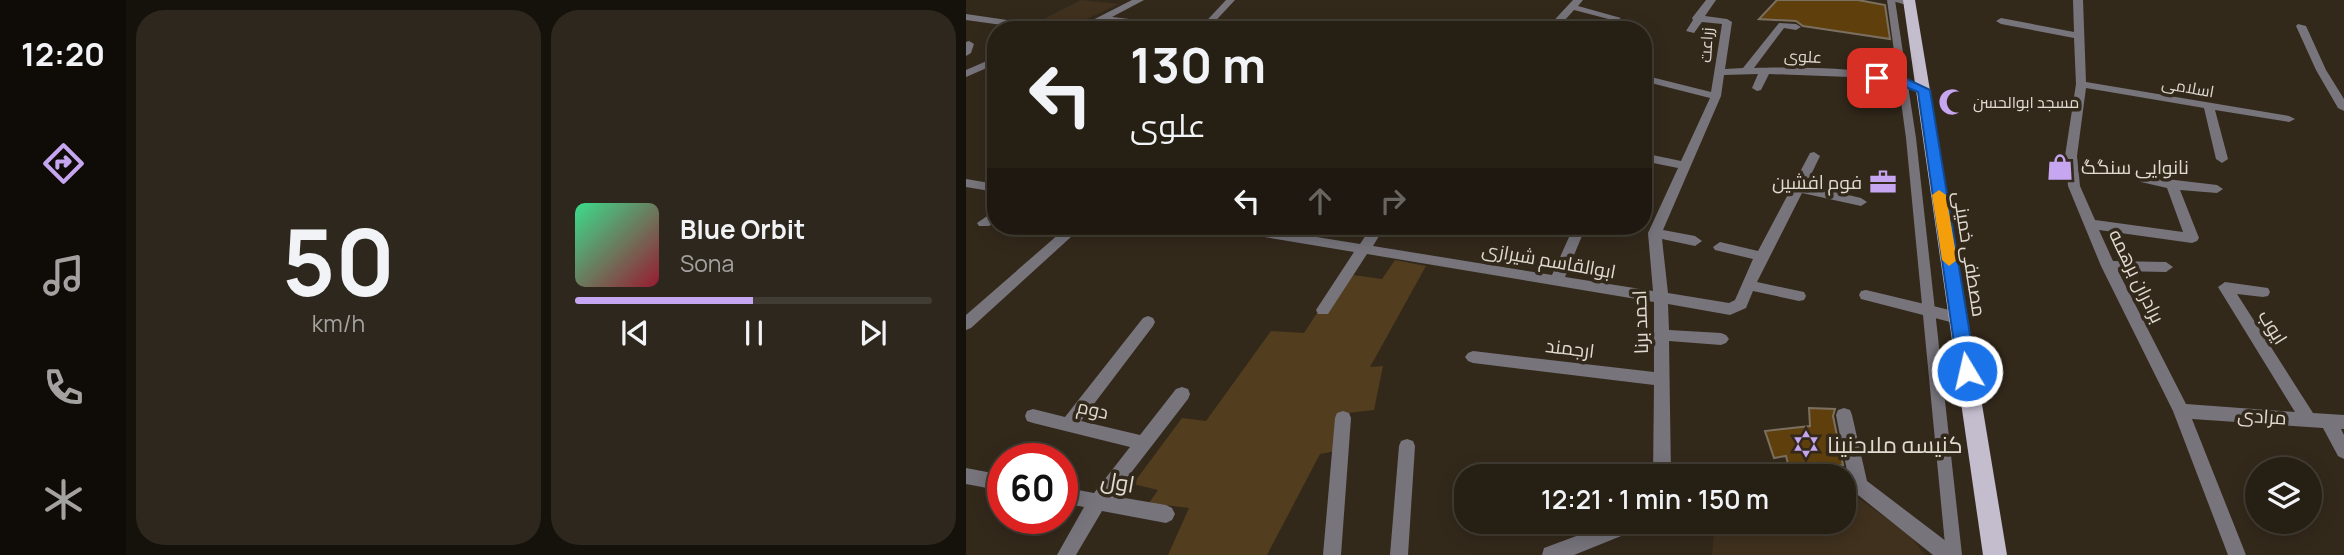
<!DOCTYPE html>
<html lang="en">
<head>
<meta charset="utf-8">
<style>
	body { margin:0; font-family:Manrope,Cairo,sans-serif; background:#2e271d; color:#f1f3f6; height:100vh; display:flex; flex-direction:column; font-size:26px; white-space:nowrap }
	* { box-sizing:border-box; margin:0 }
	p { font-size:23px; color:#a4a2a0 }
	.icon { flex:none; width:38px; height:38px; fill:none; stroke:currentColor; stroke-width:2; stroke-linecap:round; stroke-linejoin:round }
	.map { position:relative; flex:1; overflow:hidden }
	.panel { display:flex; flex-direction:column; gap:10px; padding:10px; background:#15110b; width:840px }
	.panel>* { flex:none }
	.banner { position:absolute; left:21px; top:21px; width:665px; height:214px; border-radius:28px; box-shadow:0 4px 18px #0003,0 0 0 2px #423d34; background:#261f14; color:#f1f3f6; overflow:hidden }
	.controls { position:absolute; left:1279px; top:457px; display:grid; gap:14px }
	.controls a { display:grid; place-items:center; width:77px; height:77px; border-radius:50%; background:#261f14; box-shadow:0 4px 18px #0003,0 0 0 2px #423d34; font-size:35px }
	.speed { position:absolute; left:21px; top:443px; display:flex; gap:14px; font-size:35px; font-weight:700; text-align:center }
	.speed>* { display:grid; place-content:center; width:91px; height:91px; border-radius:50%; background:#261f14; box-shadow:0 4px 18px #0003,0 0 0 2px #423d34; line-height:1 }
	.speed .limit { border:10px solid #d22; background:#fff; color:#111 }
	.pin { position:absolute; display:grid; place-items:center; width:60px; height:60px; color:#fff; margin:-30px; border-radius:14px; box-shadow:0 4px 10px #0006 }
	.me { position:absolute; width:77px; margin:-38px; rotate:351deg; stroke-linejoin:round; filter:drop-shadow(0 0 5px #0008) }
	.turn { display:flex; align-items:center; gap:24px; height:147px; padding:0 28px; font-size:32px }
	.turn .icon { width:91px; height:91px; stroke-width:2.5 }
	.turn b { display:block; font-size:49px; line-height:60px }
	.lanes { display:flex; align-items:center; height:66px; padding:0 28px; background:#0003; justify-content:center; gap:35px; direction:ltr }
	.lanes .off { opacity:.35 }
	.panel .card { flex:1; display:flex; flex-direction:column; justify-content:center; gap:10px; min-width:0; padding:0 24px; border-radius:28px; background:#2e271d }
	.panel .dial { align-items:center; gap:0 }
	.dial b { font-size:91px; line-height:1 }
	.song { display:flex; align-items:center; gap:21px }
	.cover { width:84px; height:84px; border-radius:10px; background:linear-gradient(135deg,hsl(150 70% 55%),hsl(350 70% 35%)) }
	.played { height:7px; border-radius:4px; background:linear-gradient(90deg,#c6a6f0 50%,#423d34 50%) }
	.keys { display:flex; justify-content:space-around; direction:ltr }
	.panel .tiles { flex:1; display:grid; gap:10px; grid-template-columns:repeat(2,1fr) }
	.trip { position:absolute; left:488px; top:464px; width:402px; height:70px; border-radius:28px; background:#261f14; box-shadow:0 4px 18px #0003,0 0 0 2px #423d34; font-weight:600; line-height:70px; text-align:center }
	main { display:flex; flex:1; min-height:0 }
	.menu { display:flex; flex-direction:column; width:126px; justify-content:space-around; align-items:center; background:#0f0c08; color:#a4a2a0 }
	.menu .icon { width:49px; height:49px }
	.menu .on { color:#c6a6f0 }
	.menu b { font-size:32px; color:#f1f3f6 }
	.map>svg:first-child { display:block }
</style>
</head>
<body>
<main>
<nav class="menu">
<b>12:20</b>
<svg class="icon on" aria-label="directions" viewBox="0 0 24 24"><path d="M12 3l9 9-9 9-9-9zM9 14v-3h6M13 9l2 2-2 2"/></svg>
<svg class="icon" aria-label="music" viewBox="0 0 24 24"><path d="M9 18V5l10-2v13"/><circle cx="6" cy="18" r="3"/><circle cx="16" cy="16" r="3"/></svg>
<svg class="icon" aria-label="phone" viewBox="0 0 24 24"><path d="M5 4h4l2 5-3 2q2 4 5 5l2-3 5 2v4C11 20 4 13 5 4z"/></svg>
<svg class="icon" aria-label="climate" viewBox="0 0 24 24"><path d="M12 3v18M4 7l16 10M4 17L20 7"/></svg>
</nav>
<section class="panel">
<div class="tiles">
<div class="card dial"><b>50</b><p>km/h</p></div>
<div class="card">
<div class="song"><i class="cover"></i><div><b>Blue Orbit</b><p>Sona</p></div></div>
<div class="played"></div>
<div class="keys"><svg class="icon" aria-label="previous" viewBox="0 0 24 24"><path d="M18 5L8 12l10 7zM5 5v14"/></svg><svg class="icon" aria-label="pause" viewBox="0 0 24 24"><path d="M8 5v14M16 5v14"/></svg><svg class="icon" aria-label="next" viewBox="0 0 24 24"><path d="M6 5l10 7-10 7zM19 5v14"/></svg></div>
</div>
</div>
</section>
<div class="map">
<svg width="1378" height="555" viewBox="0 0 1378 555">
	<rect width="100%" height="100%" fill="#33291b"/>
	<g fill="#40311e">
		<path d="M115 0 153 4 98 30 68 24Z"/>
		<path d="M879 489 944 535 959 555H746L749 522H878Z"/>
	</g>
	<path fill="#523d1e" d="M429 260 460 266 404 367 417 366 408 410 373 414 370 451 354 454 301 555H202L223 508 183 503 192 490 167 484 216 418 240 421 305 331 338 333 351 313 361 314 387 275 416 279Z"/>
	<g fill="#5f400d" stroke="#7b6f5f" stroke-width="2">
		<path d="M811 0H892L919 5 924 39 837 26 830 21 793 19Z"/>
		<path d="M843 408 869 409 867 416 877 465 852 466 824 472 820 456 808 458 799 431 844 426Z"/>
	</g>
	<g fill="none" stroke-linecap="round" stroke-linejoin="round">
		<g fill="#77747c" fill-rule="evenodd">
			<path d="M260 0H269L241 30H232Z"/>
			<path d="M921 0H929L950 138 996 555H980L940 138Z"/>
		</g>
		<g fill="#77747c" fill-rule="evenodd">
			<path d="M166 0H178L146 17 234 27 239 30H206L136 22 120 30H107Z"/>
			<path d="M607 0H617L612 6 655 18 650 21 608 10 590 30H579Z"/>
			<path d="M740 0H750L739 16 761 19 766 22 759 69 777 68 813 23 830 24 835 27 830 30 818 28 788 68C829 67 931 66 962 90L957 93 932 85 884 77 803 74 795 90 791 91 786 88 792 74 758 75 755 96 697 230 729 236 736 241 729 246 696 239 702 293 763 303 769 300 787 259 749 250 747 247 754 242 792 251 844 153 848 152 854 156 840 185 895 198 901 202 895 206 836 193 791 282 838 292 840 296 838 300 833 301 787 291 780 308 764 315 702 304 703 330 755 333 760 335 763 339 760 343 755 345 703 341 705 476H687L688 385 507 363 502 361 499 357 502 353 507 351 688 372V302L401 254 362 314H352L350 310 388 252 257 230 250 226H283L394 244 406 226H419L407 246 586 275 608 226H620L599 277 687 291 682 233 712 168 677 161V153L715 161 744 98 677 81V75L745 92 756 24 736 22 728 33 720 31 727 20 726 18Z"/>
			<path d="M923 0H943L949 3 944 6Z"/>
			<path d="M1107 0H1117L1120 82 1323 116 1329 119 1323 122 1249 110 1262 159 1256 163 1250 159 1238 108 1120 88 1111 156 1114 186 1129 220 1217 232 1201 188 1175 182 1173 179 1175 176 1251 185 1257 189 1251 193 1214 190 1233 238 1231 241 1226 243 1133 230 1147 261 1200 262 1207 267 1200 272 1152 271 1220 404 1329 412 1252 287 1259 282 1302 288 1304 292 1302 296 1297 297 1271 294 1347 413 1378 415V429H1375L1378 435V459L1372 456 1357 428 1226 419 1280 555H1262L1207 411 1135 266 1102 186 1099 156 1110 84 1108 38 1035 24 1030 21 1035 18 1108 32Z"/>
			<path d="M0 14 41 20 63 30H49L36 25 0 20Z"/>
			<path d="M1332 24 1340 26 1360 70 1378 99V111L1372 108 1350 70 1330 26Z"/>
			<path d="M3 41 8 44 5 53 0 56V42Z"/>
			<path d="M30 57V64L0 77V70Z"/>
			<path d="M0 179 30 184V192L0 187Z"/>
			<path d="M30 210V221L23 226H13L11 223Z"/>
			<path d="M102 226H117L5 328 0 330V315Z"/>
			<path d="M900 290 992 312 997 314 999 318 997 322 992 324 895 299 893 295 895 291Z"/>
			<path d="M182 316 187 318 189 322 187 326 115 421 174 435 210 389 216 387 222 389 224 394 222 399 147 496 200 505 206 508 209 514 206 520 200 523 136 511 110 555H91L118 507 96 503V487L128 493 164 447 67 423 61 421 59 416 61 411 67 409 99 417 177 318Z"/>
			<path d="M878 408 884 410 886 415 901 481 989 548 991 555H967L887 491 878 487V476H870L872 472 881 471 870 415 872 410Z"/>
			<path d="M377 411 383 413 385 418 375 555H357L369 418 371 413Z"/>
			<path d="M441 439 447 441 449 446 442 555H424L433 446 435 441Z"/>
			<path d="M0 468 37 475V491L0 484Z"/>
			<path d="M648 522H678L675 528 608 555H576L578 548Z"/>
		</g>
		<path fill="#c3bdcd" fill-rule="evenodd" d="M937 0H949L1041 555H1017Z"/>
	</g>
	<path fill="#1a73e8" stroke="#114b97" stroke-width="2" d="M911 75 941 79 964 90 1010 371 1001 378 992 371 952 92 935 85 907 81V76Z"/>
	<path fill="#f59e0b" d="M973 190 980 195 991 260 983 266 976 260 966 195Z"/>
	<defs>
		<symbol id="mosque-bare" viewBox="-9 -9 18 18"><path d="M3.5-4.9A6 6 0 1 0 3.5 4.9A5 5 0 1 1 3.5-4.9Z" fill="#c6a6f0" stroke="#33291b" stroke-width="2.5" paint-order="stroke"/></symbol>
		<symbol id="shop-bare" viewBox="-9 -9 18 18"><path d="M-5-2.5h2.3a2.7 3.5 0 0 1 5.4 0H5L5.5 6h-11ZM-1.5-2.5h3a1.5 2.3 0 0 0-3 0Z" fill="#c6a6f0" stroke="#33291b" stroke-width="2.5" paint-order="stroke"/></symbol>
		<symbol id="office-bare" viewBox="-9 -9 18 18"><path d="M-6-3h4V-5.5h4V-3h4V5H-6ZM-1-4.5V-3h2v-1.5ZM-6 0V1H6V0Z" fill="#c6a6f0" stroke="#33291b" stroke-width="2.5" paint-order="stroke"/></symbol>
		<symbol id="synagogue-bare" viewBox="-9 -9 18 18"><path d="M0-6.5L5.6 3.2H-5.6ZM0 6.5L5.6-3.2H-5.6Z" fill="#c6a6f0" stroke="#33291b" stroke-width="2.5" paint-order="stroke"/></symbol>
	</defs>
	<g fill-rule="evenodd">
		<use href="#mosque-bare" x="967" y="83" width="38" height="38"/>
		<use href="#shop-bare" x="1075" y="148" width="38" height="38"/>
		<use href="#office-bare" x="898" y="163" width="38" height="38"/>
		<use href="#synagogue-bare" x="821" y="425" width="38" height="38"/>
	</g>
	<g text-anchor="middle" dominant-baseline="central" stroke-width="7" stroke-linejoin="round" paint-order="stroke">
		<g font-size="16" fill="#e1dad1" stroke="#33291b">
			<text transform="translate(740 45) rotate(-87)">زراعت</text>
			<text transform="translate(837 56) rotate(3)">علوی</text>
			<text transform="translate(1222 87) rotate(10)">اسلامی</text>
		</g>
		<g font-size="16" fill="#e1dad1" stroke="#33291b" text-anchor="start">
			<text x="1007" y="102">مسجد ابوالحسن</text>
		</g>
		<g font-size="19" fill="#e1dad1" stroke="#33291b" text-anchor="start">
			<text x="1115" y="167">نانوایی سنگگ</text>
			<text x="896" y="182" text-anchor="end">فوم افشین</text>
		</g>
		<g font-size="19" fill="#e1dad1" stroke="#33291b">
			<text transform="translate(1004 254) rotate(81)">مصطفی خمینی</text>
			<text transform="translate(583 260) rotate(10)">ابوالقاسم شیرازی</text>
			<text transform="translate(1171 276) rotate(64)">برادران برهمه</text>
			<text transform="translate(674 322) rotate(-92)">احمد برنا</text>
			<text transform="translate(1307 327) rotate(58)">ایوب</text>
			<text transform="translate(604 348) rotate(7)">ارجمند</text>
			<text transform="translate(127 409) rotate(13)">دوم</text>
			<text transform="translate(1296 416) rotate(4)">مرادی</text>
		</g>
		<g font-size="23" fill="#e1dad1" stroke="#33291b" text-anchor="start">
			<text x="861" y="444">کنیسه ملاحنینا</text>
		</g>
		<g font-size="23" fill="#e1dad1" stroke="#33291b">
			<text transform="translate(152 481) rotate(10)">اول</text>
		</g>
	</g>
</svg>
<div class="controls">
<a><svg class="icon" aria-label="layers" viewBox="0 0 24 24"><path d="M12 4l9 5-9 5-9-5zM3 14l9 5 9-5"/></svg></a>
</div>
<div class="speed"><div class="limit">60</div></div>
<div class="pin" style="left:911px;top:78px;background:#d93025"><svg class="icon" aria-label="arrive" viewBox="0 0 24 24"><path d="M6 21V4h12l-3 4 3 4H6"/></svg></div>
<svg class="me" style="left:1001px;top:371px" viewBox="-20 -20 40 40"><circle r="17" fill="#1a73e8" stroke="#fff" stroke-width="3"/><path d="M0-11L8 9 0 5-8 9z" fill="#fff"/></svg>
<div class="trip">12:21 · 1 min · 150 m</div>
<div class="banner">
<div class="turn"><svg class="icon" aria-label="left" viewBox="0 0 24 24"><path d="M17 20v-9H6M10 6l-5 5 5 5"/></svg><div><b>130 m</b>علوی</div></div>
<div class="lanes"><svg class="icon" aria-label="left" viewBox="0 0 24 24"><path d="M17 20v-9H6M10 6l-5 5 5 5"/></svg><svg class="icon off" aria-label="ahead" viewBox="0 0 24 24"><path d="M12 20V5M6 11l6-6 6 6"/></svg><svg class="icon off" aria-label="right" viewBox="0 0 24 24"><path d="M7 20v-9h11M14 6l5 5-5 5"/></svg></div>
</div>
</div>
</main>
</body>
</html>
